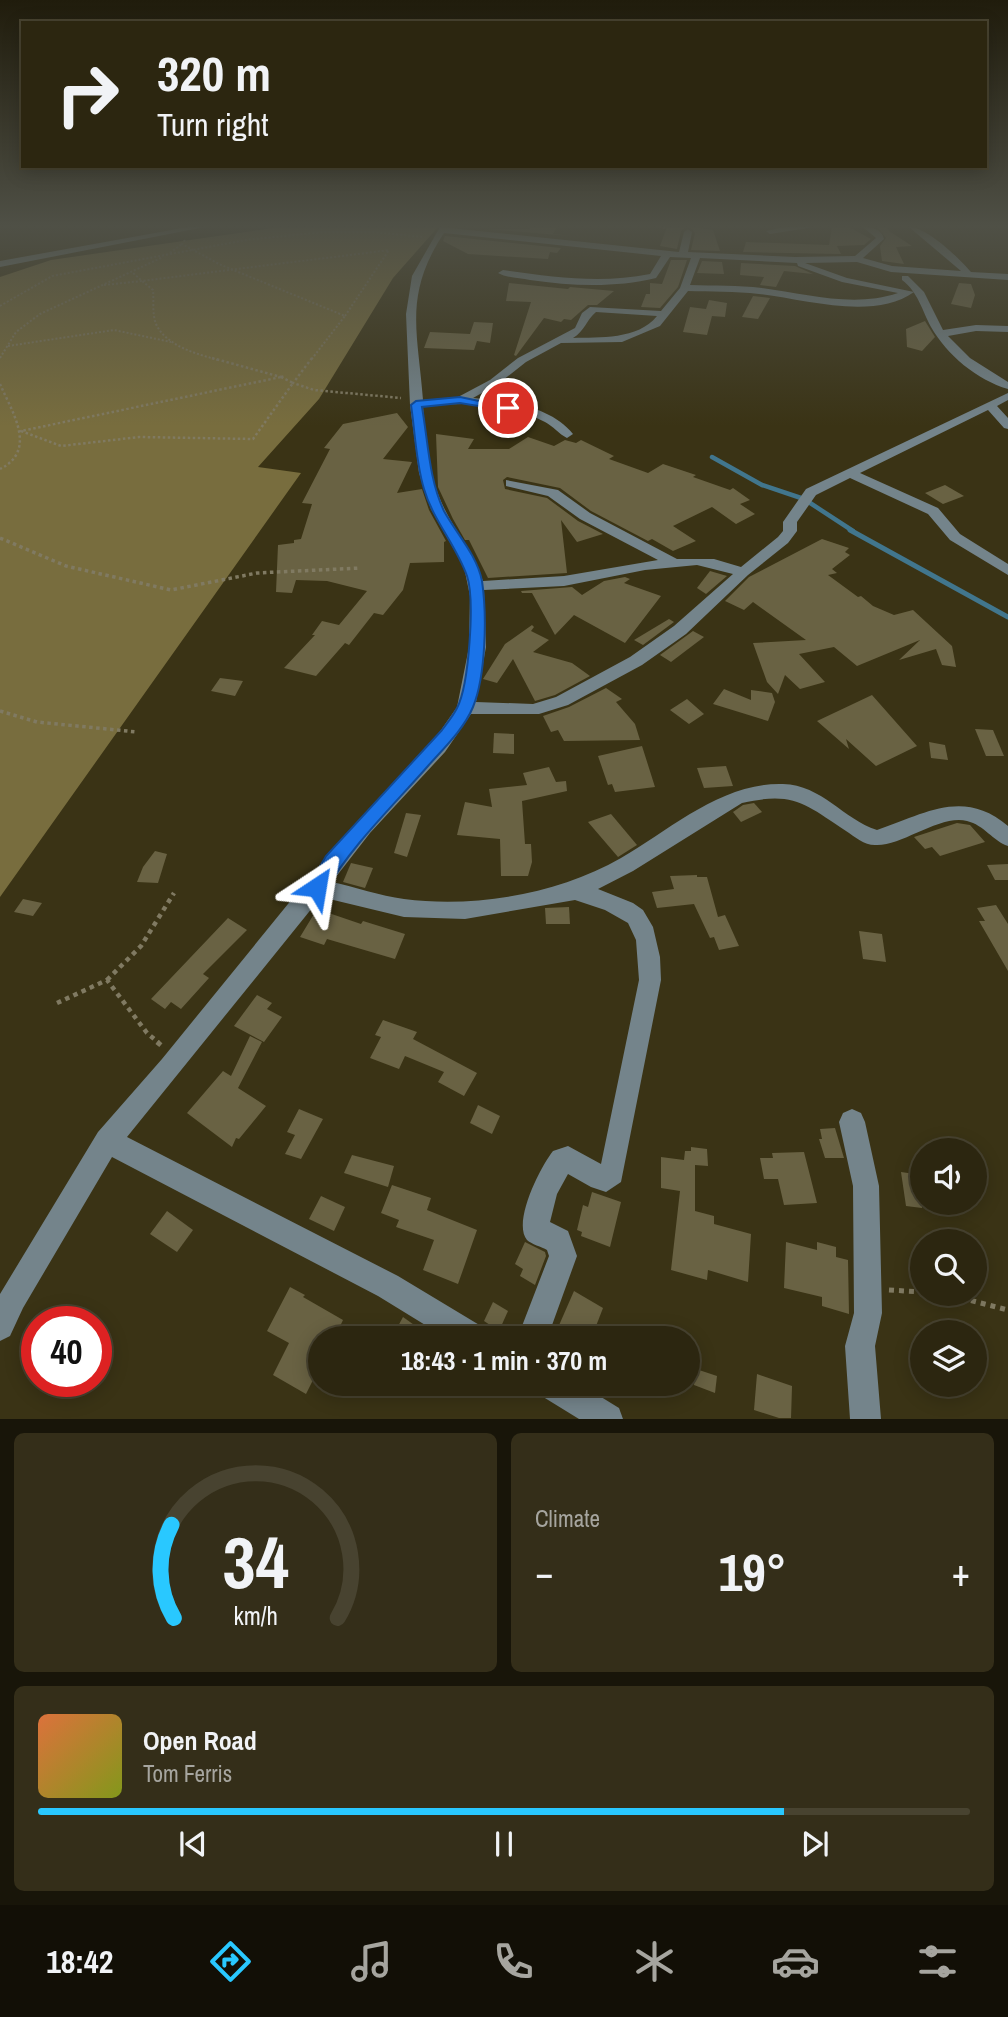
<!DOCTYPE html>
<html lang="en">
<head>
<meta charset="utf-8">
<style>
	body { margin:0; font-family:"Archivo Narrow",sans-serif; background:#342e19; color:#f1f3f6; height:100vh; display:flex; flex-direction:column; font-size:26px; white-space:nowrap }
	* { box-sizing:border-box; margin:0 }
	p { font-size:23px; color:#a6a59f }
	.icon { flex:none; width:38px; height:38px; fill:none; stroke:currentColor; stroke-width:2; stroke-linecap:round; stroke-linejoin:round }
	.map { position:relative; height:1419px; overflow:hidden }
	.side { display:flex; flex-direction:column; gap:14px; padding:14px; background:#181509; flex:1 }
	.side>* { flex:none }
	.top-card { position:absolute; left:21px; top:21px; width:966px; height:147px; border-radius:0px; box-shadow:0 4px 18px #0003,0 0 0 2px #484330; background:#2c2610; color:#f1f3f6; overflow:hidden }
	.buttons { position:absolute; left:910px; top:1138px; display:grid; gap:14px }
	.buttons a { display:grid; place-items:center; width:77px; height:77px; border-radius:50%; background:#2c2610; box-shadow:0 4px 18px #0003,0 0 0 2px #484330; font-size:35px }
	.speed { position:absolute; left:21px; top:1306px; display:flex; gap:14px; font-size:35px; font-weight:700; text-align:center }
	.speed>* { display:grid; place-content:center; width:91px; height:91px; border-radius:50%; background:#2c2610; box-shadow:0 4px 18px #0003,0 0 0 2px #484330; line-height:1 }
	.speed .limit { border:10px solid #d22; background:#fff; color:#111 }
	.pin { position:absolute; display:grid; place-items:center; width:60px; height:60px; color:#fff; margin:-30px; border:4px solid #fff; border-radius:50%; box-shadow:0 2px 7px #0007 }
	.me { position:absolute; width:77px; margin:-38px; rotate:33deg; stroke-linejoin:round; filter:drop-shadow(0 0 5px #0008) }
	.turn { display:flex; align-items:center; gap:24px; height:147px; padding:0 21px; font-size:32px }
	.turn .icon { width:91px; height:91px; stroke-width:2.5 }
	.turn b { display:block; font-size:49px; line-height:60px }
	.big { font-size:52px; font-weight:700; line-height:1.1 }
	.side .tile { flex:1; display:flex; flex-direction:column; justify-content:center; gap:10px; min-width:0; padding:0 24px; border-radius:10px; background:#342e19 }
	.side .dial { align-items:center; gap:0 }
	.dial svg { height:182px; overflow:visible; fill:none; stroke:#484330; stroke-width:7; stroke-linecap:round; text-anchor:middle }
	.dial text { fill:#f1f3f6; stroke:none }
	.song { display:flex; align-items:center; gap:21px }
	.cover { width:84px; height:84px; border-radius:10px; background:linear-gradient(135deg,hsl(20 70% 55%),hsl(70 70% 35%)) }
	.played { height:7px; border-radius:4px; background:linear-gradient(90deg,#29c8ff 80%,#484330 80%) }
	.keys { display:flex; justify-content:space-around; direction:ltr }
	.heat { display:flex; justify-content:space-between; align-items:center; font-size:38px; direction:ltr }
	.side .tiles { flex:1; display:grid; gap:14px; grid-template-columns:1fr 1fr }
	.tile:last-child { grid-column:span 2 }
	.trip { position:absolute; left:308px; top:1326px; width:392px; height:70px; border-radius:35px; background:#2c2610; box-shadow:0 4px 18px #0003,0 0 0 2px #484330; font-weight:700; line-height:70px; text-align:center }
	.tabs { display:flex; height:112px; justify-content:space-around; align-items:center; background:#120f06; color:#a6a59f }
	.tabs .icon { width:49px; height:49px }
	.tabs .on { color:#29c8ff }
	.tabs b { font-size:32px; color:#f1f3f6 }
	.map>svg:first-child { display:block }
</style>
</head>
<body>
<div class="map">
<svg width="1008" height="1419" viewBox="0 0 1008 1419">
	<rect width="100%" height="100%" fill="#3a3315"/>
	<path fill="#786d3e" d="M280 227H438L393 278 319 399 258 467 301 473 0 897V277L51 260Z"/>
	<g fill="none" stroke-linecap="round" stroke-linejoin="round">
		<path stroke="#41768d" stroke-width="4.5" d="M712 457 762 485 804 499 853 531"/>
		<path stroke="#41768d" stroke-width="5" d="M850 530 1008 617"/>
	</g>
	<g fill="#696243">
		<path d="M531 227 556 228 553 234 571 236 486 229H530Z"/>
		<path d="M667 227H686L681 231 677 249 660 246Z"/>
		<path d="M690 227 713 230 720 251 691 250 695 233Z"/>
		<path d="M832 227H849L871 239 864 245 837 246 841 254 743 252 746 242 829 245Z"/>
		<path d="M877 227H887L889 231 912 246 896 247 904 264 882 261 880 246 886 238Z"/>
		<path d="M445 236 561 248 557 253 550 252 548 259 468 254 443 241Z"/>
		<path d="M671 260H687L678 287 660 308 641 307 646 294H650V283L662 284Z"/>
		<path d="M702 261 722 262 724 274 697 273Z"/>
		<path d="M741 263 795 266 813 274 784 271 776 287 760 285 764 277 740 275Z"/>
		<path d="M509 283 568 289 570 287 614 291 597 305H588L571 320 564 319 561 322 544 318 516 356 514 355 531 302 506 301Z"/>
		<path d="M959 283 971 284 975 295 971 308 951 304Z"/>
		<path d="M753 296 770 298 758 319 742 317Z"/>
		<path d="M709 300 727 303 725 317 712 316 707 335 683 332 690 307 706 309Z"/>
		<path d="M925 321 935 337 922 351 907 347 906 329Z"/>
		<path d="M474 322 493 323 490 343 477 341 474 350 424 348 430 332 470 334Z"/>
		<path d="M397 413 408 427 383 459 412 462 397 493 422 489 429 510 446 541 444 542V562L410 563 403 590 383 615 374 613 349 645 345 643 316 676 284 668 315 635H312L322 621 339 625 367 591 327 581 296 580 292 593 276 592 278 545 294 543V540L301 539 312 504 302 503 330 449 324 448 343 424Z"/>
		<path d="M436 434 474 439 468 449H509L528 437 554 446 565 440 576 443 581 440 614 456 609 459 648 473 663 464 696 475 693 477 730 490 733 488 750 500 740 504 755 514 736 524 712 507 673 526 696 541 673 551 652 539 648 541 591 511 560 488 507 477 503 480 505 489 547 498 578 521 603 534 577 542 561 520 567 573 488 578 469 540H465L453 519 438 487Z"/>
		<path d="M945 485 964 496 943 504 925 493Z"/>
		<path d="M822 539 849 548 845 552 850 555 832 569 837 573 828 575 858 597 861 596 873 606 894 615 913 610 952 646 956 667 942 665 936 649 899 660 920 640 857 666 834 647 799 654 825 682 800 689 785 675 778 694 767 682 753 643 806 640 753 602 744 610 725 601 749 577Z"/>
		<path d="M710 571 727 576 706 594 697 588Z"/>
		<path d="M625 577 630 579 624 583 661 596 625 643 574 615 555 635 532 593H522L521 591 572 587 582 595 604 581Z"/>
		<path d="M669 619 674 622 643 645 634 640Z"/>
		<path d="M532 625 534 627 531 631 549 640 533 652 572 663 590 676 555 695 535 701 513 659 497 683 483 679 505 644Z"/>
		<path d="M693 631 704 637 671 662 660 655Z"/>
		<path d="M220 678 243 681 235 696 211 691Z"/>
		<path d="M606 688 622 699 616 702 635 724 640 740 564 741 558 730 551 732 543 716 569 707Z"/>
		<path d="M724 689 751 700V690L772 693 775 702 768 721 713 704Z"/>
		<path d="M872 695 917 746 876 766 846 739 849 749 817 721Z"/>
		<path d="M687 699 704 714 689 724 670 710Z"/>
		<path d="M975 729 993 730 1004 756H986Z"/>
		<path d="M494 733 514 734V754L493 753Z"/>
		<path d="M929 742 945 745 948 760 931 758Z"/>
		<path d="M642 746 655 787 615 792 612 784 608 785 598 756Z"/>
		<path d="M726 766 733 786 704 788 697 768Z"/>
		<path d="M549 767 556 782 566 781 567 791 522 801 525 844H531L532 862 528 876H501L500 839 457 835 465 802 492 807 489 789 527 785 523 773Z"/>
		<path d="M754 803 762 812 741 822 733 812 743 805Z"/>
		<path d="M406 813 421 815 407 857 394 853Z"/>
		<path d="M611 814 637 845 618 857 588 822Z"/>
		<path d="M957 823 970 825 985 842 940 856 932 847 925 849 914 837Z"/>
		<path d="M155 851 167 854 158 883 137 882 143 867Z"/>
		<path d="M351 863 373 868 365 888 343 882Z"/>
		<path d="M1008 864V880H995L987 865Z"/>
		<path d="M697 875V877H707L718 917 725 915 739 946 719 950 714 937 710 938 694 904 657 908 652 892 674 889 670 876Z"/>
		<path d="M23 899 42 903 33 916 14 912Z"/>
		<path d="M996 905 1008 924V971L979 921H985L977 908Z"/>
		<path d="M569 907 570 924H546L545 908Z"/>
		<path d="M317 909 361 924 363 921 405 934 395 959 327 939 324 945 300 937Z"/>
		<path d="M228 918 247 930 203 974 209 978 181 1009 171 1002 165 1009 151 999Z"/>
		<path d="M859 931 882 934 886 962 863 959Z"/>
		<path d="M257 995 272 1003 267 1009 282 1017 264 1042 234 1026Z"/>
		<path d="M383 1020 417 1032 413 1039 477 1073 464 1096 438 1082 444 1072 405 1056 399 1069 370 1058 381 1037 375 1035Z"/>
		<path d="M250 1036 262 1042 238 1088 266 1106 239 1139 236 1138 232 1147 187 1113 223 1071 231 1076Z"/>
		<path d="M478 1105 500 1116 492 1134 470 1123Z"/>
		<path d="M299 1109 323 1119 301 1159 285 1154 295 1135 287 1132Z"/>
		<path d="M835 1128 844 1158H825L819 1139H822L820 1129Z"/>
		<path d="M691 1147 707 1149 708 1166 695 1165V1211L714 1216V1224L751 1234 748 1282 708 1270 707 1280 671 1270 680 1191 661 1188V1157L684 1160 685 1151H691Z"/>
		<path d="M804 1152 817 1203 784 1205 778 1179H764L760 1158H773L772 1153Z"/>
		<path d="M352 1155 394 1166 388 1187 344 1173Z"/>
		<path d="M901 1172 922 1175V1208L906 1206Z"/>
		<path d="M392 1185 431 1198 427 1210 477 1230 458 1284 423 1270 434 1240 396 1227 399 1220 381 1213Z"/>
		<path d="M592 1192 621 1202 610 1247 581 1236 582 1232 577 1230 583 1205 588 1207Z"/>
		<path d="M321 1196 345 1207 334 1231 309 1219Z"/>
		<path d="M167 1211 193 1230 177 1252 150 1234Z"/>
		<path d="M525 1242 545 1252 546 1256 535 1285 520 1276 523 1269 515 1264Z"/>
		<path d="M786 1242 817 1250V1242L836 1247V1257L848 1260 849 1314 822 1306V1297L784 1288Z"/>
		<path d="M290 1287 305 1295 303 1297 343 1320 334 1339H320V1366L306 1394 273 1375 289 1343 267 1331Z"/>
		<path d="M574 1291 603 1308 591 1339H553Z"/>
		<path d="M493 1302 508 1311 499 1331 484 1321Z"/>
		<path d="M403 1317 417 1327 411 1339H391Z"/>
		<path d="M696 1369 717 1376 715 1393 694 1385Z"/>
		<path d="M757 1374 792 1386 791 1418H779L754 1410Z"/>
	</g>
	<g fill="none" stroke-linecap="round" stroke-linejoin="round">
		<g stroke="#807a62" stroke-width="2" stroke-dasharray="2 2" stroke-linecap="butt">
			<path d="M659 227 675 230"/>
			<path d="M185 240 182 244 219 264 345 316 311 360"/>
			<path d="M170 253 182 244"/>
			<path d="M104 285 142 281 132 272"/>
			<path d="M0 306 52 276 246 240 323 232H373L423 237"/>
			<path d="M345 316 389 250"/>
			<path d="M8 346 114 330 171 342"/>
			<path d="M0 358 16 332 40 314 163 257"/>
			<path d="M218 360C197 354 166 346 156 324 152 314 154 301 153 290L142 281 389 250"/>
		</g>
		<g stroke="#807a62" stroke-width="2.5" stroke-dasharray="2.5 2.5" stroke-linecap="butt">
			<path d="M212 358 281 377"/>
			<path d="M312 358 293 383 314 390 401 398"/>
			<path d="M281 377 293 383 253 439 139 437 61 446 21 431Z"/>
			<path d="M281 377 285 376"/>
			<path d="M0 384C12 412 38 450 0 469"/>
		</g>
		<g stroke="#807a62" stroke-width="3.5" stroke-dasharray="3.5 3.5" stroke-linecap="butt">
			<path d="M0 538 66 566 171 590 257 573 360 568"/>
			<path d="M0 711 37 722 137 732"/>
		</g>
		<g stroke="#807a62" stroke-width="4.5" stroke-dasharray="4.5 4.5" stroke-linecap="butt">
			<path d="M107 980 141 946 174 893"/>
			<path d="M57 1003 107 980 147 1033 159 1043"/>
		</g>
		<g stroke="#807a62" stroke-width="5" stroke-dasharray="5 5" stroke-linecap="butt">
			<path d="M157 1042 162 1046"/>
			<path d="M889 1290 922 1292"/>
			<path d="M942 1293 1008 1310"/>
		</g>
		<g fill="#74848b" fill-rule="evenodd">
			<path d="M188 227H205L0 267V261Z"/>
			<path d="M440 227 679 252 684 232 688 229 692 232 688 252 795 257 855 256 876 238 863 227C872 227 882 229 884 239L863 258 892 266 961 271 909 227C927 227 959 258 971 272L1008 274V280L891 272 857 262 805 263 847 278 914 292C874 321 803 299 759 294 735 291 711 292 688 291L660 326 622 342 561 343 526 362 498 384 473 398C507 401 551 406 573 434L567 438C559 434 553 426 545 422 508 403 463 401 423 407 426 438 428 471 440 499 452 528 473 551 483 581L564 576 658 560 580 519 548 496 506 486V480L558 490 590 513 677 559H714L741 567 778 537 783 531V522L806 489 1008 393V400L997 406 1008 418V429L1004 428 988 410 860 473 938 508 960 534 1008 564V575L950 540 928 514 850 478 816 495 797 522V531L788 543 748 575 686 634 642 665 568 705 539 714H471L445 752 370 833 332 882C355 887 380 896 404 899 476 908 558 894 621 858 671 829 722 782 783 784 822 785 843 819 877 830 925 814 963 788 1008 826V846C993 841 984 825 967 821 940 814 901 847 875 845 864 845 855 837 846 831 805 804 794 791 742 803L633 871 598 889 633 903 643 910 653 927 660 957 661 980 621 1182 606 1192 591 1187 568 1174 557 1194 550 1222 568 1231 577 1256 547 1339H517L549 1256 547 1250C542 1247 531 1244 527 1240 512 1222 541 1166 553 1151L568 1146 601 1164 639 980 636 940 628 923 605 910 575 900 465 919 404 917 321 897 127 1137 398 1276 486 1329 491 1339H448L378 1296 112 1157 23 1308 10 1336 0 1341V1294L98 1132 162 1059 336 845 432 743 457 707 469 647 470 596 464 567 431 509 419 473 410 405 406 314 412 276ZM444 233 661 256 650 274C601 284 552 277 503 270L498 273C507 278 520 278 530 280 573 286 614 288 656 278L670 257 691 258 680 288 661 311 590 307 582 313 575 328 518 358 490 380 458 397 423 400C418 332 403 295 444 233ZM700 258 797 263 798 266 842 282 898 293C854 308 807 294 762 288 738 285 714 286 690 285ZM596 312 657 316C638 340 599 337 573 338 585 331 586 320 596 312ZM697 565 733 574 674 626 630 657 556 697 533 704 476 702 486 647 484 590 564 586 645 570Z"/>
			<path d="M785 227H814L770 234 766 231Z"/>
			<path d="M902 276H908L924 292 943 330 976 325 1008 326V332L976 331 948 336 970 358 1008 382V389C977 380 947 355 931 327 922 310 918 292 902 280Z"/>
			<path d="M852 1109 861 1113 865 1122 879 1186 882 1313 875 1346 881 1419H850L845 1346 854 1313 853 1186 839 1122 843 1113Z"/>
			<path d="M536 1384H580L619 1408 623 1419H579L540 1395Z"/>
		</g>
	</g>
	<linearGradient id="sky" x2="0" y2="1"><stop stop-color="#201c0c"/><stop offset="0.53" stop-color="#4f5046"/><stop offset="1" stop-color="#4f5046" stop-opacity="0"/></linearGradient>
	<rect width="1008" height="426" fill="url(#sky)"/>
	<path fill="#1a73e8" stroke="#114b97" stroke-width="2" d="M460 397 513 408 508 411 460 403 422 407C428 441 429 480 444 511 456 533 477 555 482 581 487 615 486 675 473 707 464 729 444 748 428 766 392 807 351 846 324 893L317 895 310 893 308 887 326 856 442 730C447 723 453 716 457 708 469 685 475 600 467 576 456 545 433 520 424 489 416 463 415 432 411 405L416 401Z"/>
</svg>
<div class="buttons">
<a><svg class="icon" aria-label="sound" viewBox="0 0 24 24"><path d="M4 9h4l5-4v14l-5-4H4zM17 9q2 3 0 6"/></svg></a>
<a><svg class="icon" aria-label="search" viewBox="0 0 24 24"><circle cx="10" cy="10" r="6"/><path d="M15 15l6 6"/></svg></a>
<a><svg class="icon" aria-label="layers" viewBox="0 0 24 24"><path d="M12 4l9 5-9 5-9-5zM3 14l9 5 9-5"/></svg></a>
</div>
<div class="speed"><div class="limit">40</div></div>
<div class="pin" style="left:508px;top:408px;background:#d93025"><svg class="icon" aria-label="arrive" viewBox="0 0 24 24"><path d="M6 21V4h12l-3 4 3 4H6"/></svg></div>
<svg class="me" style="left:317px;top:887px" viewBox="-20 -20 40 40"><path d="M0-17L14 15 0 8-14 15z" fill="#1a73e8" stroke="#fff" stroke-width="4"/></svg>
<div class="trip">18:43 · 1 min · 370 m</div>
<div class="top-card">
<div class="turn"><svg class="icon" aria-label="right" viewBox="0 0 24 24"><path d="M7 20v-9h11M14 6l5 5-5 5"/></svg><div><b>320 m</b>Turn right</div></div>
</div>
</div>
<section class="side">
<div class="tiles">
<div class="tile dial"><svg viewBox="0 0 100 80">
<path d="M14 69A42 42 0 1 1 86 69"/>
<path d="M14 69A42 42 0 0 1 13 28" stroke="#29c8ff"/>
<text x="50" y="56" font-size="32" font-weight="700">34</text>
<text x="50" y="72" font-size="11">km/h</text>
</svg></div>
<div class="tile"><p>Climate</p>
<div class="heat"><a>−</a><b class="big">19°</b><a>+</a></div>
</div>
<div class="tile">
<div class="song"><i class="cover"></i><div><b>Open Road</b><p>Tom Ferris</p></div></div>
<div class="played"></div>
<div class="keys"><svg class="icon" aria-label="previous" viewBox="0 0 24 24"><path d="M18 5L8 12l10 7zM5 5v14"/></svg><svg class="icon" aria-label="pause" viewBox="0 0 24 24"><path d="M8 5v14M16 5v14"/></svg><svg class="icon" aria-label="next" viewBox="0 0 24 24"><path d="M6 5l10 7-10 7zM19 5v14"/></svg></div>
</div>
</div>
</section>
<nav class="tabs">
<b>18:42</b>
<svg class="icon on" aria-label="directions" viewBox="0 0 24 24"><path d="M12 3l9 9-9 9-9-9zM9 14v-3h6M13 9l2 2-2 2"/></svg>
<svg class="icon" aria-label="music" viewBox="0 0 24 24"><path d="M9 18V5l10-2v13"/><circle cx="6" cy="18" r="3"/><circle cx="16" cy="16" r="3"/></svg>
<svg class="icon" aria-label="phone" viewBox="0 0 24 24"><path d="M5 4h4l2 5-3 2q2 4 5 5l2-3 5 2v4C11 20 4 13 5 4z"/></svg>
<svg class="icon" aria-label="climate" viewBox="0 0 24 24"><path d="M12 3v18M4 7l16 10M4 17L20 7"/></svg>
<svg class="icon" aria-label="car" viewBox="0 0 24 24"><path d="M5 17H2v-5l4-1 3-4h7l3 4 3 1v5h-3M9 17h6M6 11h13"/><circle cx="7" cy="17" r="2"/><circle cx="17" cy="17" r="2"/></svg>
<svg class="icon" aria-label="filters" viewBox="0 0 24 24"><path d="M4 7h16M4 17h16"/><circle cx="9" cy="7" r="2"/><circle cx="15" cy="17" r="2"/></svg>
</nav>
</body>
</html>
